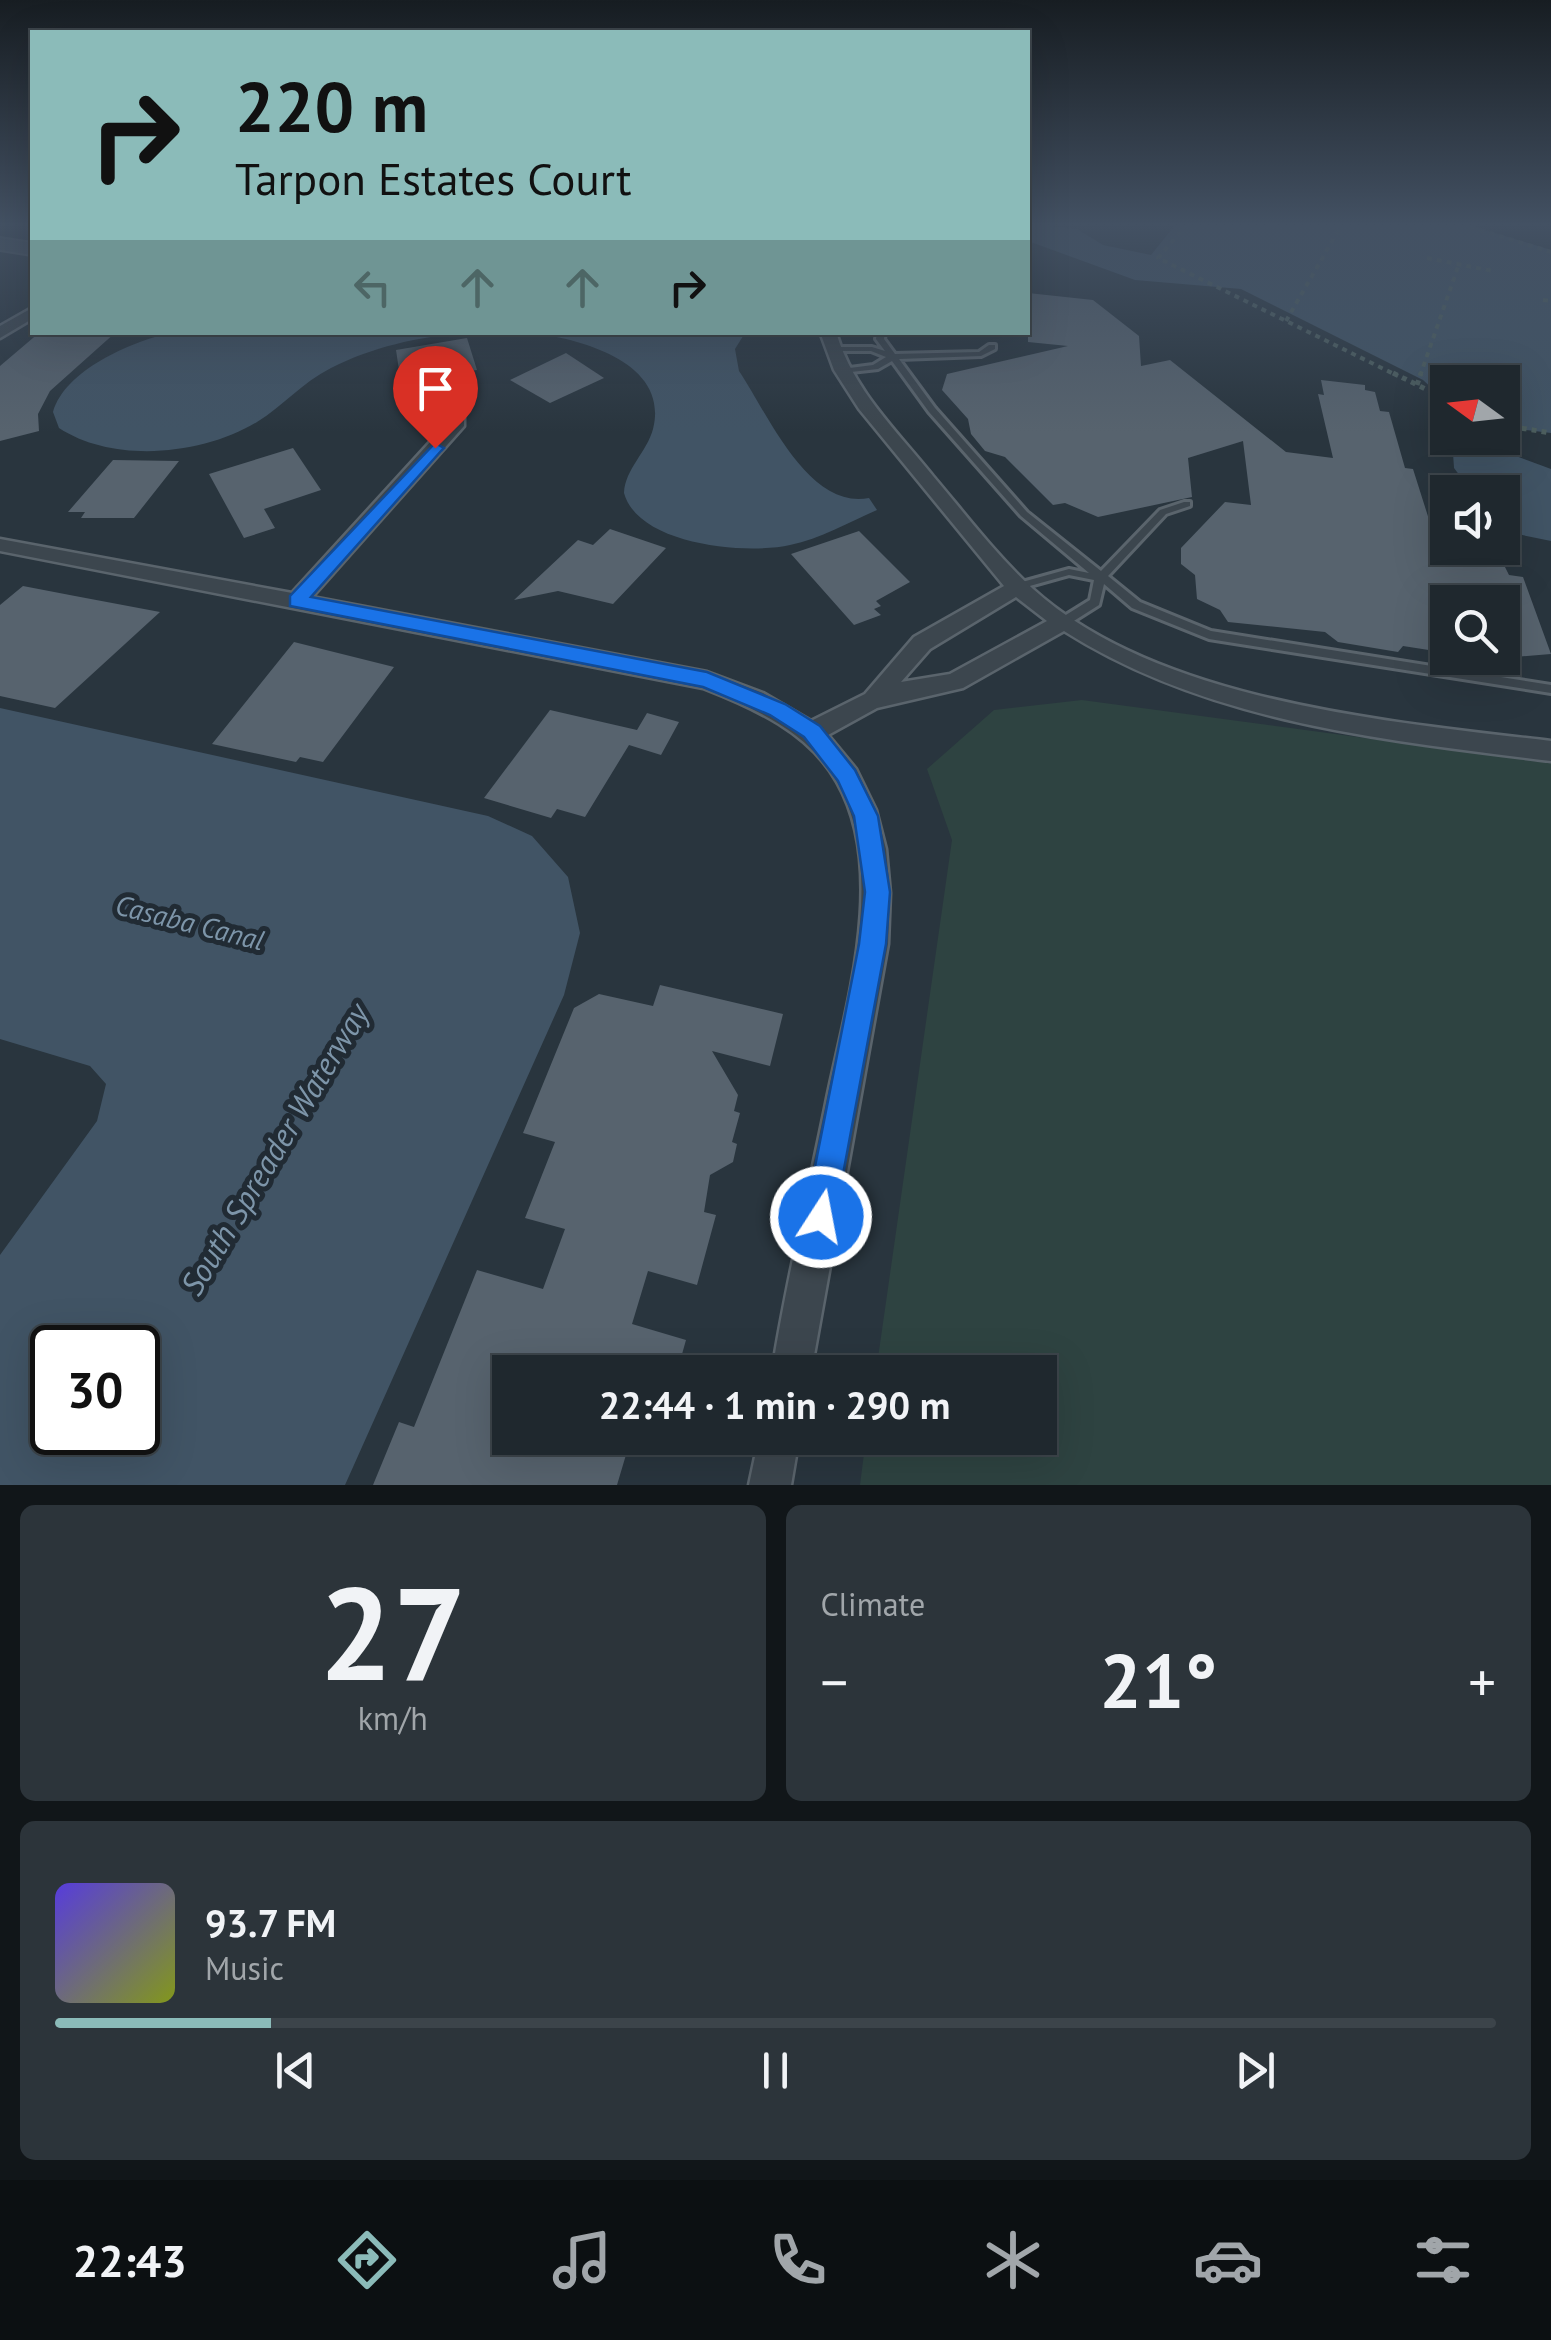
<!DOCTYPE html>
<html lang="en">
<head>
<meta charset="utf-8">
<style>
	body { margin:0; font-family:"PT Sans",sans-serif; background:#2c343a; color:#f1f3f6; height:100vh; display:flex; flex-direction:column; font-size:38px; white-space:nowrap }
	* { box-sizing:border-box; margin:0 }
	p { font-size:32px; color:#a1a6aa }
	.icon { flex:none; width:55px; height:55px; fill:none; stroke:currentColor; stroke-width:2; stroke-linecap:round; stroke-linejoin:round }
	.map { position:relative; height:1485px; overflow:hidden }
	.drawer { display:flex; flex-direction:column; gap:20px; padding:20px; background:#111619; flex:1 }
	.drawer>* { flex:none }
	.hud { position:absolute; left:30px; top:30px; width:1000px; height:305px; border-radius:0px; box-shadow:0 10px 40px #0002,0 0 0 2px #3c444a; background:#8bbbb9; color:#111; overflow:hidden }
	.needle { width:65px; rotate:285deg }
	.controls { position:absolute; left:1430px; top:365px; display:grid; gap:20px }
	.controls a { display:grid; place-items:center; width:90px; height:90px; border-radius:0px; background:#1f282e; box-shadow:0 10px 40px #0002,0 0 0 2px #3c444a; font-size:50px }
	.speed { position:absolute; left:30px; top:1325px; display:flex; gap:20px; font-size:50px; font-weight:700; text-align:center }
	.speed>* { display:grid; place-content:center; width:130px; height:130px; border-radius:50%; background:#1f282e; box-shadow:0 10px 40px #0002,0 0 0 2px #3c444a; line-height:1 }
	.speed .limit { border:5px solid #111; border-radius:15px; background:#fff; color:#111 }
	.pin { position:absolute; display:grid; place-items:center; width:85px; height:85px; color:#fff; margin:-102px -42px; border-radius:50% 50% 50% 0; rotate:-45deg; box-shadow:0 0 10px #0007 }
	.pin .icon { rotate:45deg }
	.me { position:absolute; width:110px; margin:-55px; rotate:11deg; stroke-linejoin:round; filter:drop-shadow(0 0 8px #0008) }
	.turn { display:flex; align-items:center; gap:35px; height:210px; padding:0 40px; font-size:45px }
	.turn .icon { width:130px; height:130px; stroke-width:2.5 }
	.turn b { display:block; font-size:70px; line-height:85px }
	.lanes { display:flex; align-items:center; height:95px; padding:0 40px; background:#0003; justify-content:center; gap:50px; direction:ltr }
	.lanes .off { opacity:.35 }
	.big { font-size:75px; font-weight:700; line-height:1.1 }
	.drawer .tile { flex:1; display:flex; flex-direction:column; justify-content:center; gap:15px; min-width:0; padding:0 35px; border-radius:15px; background:#2c343a }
	.drawer .dial { align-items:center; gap:0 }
	.dial b { font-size:130px; line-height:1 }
	.song { display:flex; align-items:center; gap:30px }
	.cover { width:120px; height:120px; border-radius:15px; background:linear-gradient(135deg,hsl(250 70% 55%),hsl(70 70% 35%)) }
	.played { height:10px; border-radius:5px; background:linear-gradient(90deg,#8bbbb9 15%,#3c444a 15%) }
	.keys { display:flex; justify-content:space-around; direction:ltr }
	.heat { display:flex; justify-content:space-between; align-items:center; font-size:55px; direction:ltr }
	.drawer .tiles { flex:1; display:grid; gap:20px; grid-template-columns:1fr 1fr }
	.tile:last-child { grid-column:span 2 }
	.trip { position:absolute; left:492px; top:1355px; width:565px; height:100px; border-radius:0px; background:#1f282e; box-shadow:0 10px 40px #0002,0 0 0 2px #3c444a; font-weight:700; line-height:100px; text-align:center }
	.dock { display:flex; height:160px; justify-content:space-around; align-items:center; background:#0c1012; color:#a1a6aa }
	.dock .icon { width:70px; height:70px }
	.dock .selected { color:#8bbbb9 }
	.dock b { font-size:45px; color:#f1f3f6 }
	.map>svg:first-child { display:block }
</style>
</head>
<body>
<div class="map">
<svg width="1551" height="1485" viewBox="0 0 1551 1485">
	<rect width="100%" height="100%" fill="#29353e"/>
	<path fill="#2e4341" d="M1082 700 1551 763V1485H860L866 1438H1040V1372H876L952 840 927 769 994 710Z"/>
	<g fill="#415465" fill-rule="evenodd">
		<path d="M1028 224 1077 229 1103 245 1151 255 1176 224H1465L1551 250V433L1503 427 1502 382H1448L1447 402 1423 380 1241 289 1135 280 1028 241Z"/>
		<path d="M169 333V332L463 333C418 337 372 347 331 368 303 382 283 406 257 422 203 455 114 464 59 428L53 412C66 369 130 343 169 333Z"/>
		<path d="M533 333H745L735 349 739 371C768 414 808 510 869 498L877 510C849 522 820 539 790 545 746 555 638 545 624 493 625 469 647 452 653 429 670 362 580 339 533 333Z"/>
		<path d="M1452 438H1482L1484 444 1551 469V541L1503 531 1502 492H1472L1454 468Z"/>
		<path d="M0 708 488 816 532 836 568 877 580 933 564 995 345 1485H0V1255L97 1121 106 1084 90 1066 0 1039ZM52 1348H138V1432H52Z"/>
	</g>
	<g fill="#57636e">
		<path d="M1028 293 1093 300 1139 336 1141 366 1170 360 1286 452 1333 458 1318 394 1324 395 1321 380 1365 385V390L1375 392 1380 411 1389 412 1405 468 1413 469 1432 529 1447 533 1448 548 1487 550 1492 563 1504 565 1509 575 1523 577 1551 654 1502 658V602H1448V653L1403 646 1398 652 1338 642 1325 632 1228 622 1220 610 1197 599 1195 575 1181 564V548L1225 502 1251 505 1243 441 1188 458 1192 497 1098 517 1065 503 1053 505 1005 457 985 451 971 434 968 419 942 390 947 374 1068 346 1028 342Z"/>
		<path d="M40 332H116L50 391 38 414 39 431 0 441V366Z"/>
		<path d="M467 338 477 370 416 380 402 390 396 350Z"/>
		<path d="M566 353 604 378 550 403 510 380Z"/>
		<path d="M293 448 321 490 264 509 275 528 244 538 209 474Z"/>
		<path d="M113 460 179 461 134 518H81L85 512H68Z"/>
		<path d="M610 529 666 548 613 604 558 591 514 600 578 540 593 545Z"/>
		<path d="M859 531 910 582 876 601 881 606 874 609 881 615 854 625 791 554Z"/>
		<path d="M23 586 75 596 160 612 55 708 0 696V605Z"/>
		<path d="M294 642 394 667 323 762 300 757 296 762 212 744Z"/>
		<path d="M550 710 637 730 647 713 679 722 661 755 629 745 585 817 557 809 551 818 484 798Z"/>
		<path d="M660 985 783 1014 770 1066 712 1051 738 1095 734 1111 740 1113 732 1142 737 1144 733 1162 710 1175 704 1212 716 1215 697 1285 648 1271 632 1324 686 1340 677 1372H510V1438H631L617 1485H373L399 1422 414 1427 477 1270 543 1289 565 1229 525 1218 555 1142 523 1133 574 1008 599 994 653 1006Z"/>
	</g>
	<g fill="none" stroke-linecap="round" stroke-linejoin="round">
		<defs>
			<path id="lane" d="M877 332H885L884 339 895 354 979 352 989 345H995V349L981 356 899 359 935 408 1027 512 1101 571 1160 510 1184 502H1190V506L1166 514 1108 576 1140 602 1211 631 1551 685V693L1209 639 1132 608 1104 584 1099 605 1069 624H1061L1059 621 1061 618 1090 600 1094 580 1069 575 1019 589 1014 586 1015 584 1069 569 1089 573 1021 516 929 412 892 361 878 369 842 373 838 371 842 369 873 365 886 357 871 351H832L828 349 832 347H872L885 351 876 339Z"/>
			<g id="street">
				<path d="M32 308V319L0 338V326Z"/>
				<path d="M820 332H836C853 390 896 430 933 476 966 515 996 555 1033 589 1158 702 1391 722 1551 741V761C1384 740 1209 723 1064 631L963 688 877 708 828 735 856 769 876 810 886 849 890 893 888 944 811 1372H772C786 1282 808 1193 826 1103 845 1008 889 873 837 782 809 732 754 708 703 688L0 551V539L292 593 452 418H464V426L312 597 707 672 763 693 811 721 865 694 914 637 1004 586 859 409 834 370ZM1016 597 1047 621 950 674 901 682 930 649Z"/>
				<path d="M759 1438H799L791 1485H749Z"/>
			</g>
			<path id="secondary" d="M0 238 32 243V255L0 250Z"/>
		</defs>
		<use href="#lane" stroke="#5a646c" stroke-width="6"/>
		<use href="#street" stroke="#5a646c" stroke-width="5"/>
		<use href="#secondary" stroke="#5a646c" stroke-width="4"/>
		<g stroke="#4d5f5f" stroke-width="4" stroke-dasharray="5 5" stroke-linecap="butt">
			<path d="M1187 224 1158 258 1398 376"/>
			<path d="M1461 224 1551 252"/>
			<path d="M1427 258 1493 271"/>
			<path d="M1543 300 1551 301"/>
			<path d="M1286 321 1342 224"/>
			<path d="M1420 376 1459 264"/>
		</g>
		<g stroke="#4d5f5f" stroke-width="5" stroke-dasharray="5 5" stroke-linecap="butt">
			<path d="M1393 373 1448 400"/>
			<path d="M1417 385 1421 373"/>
			<path d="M1502 425 1551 433"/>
		</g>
		<use href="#lane" fill="#3c464e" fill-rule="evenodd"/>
		<use href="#street" fill="#3c464e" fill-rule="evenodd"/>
		<use href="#secondary" fill="#4b5661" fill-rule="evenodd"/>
	</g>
	<linearGradient id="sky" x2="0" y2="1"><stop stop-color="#171d22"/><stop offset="0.52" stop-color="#435163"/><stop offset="1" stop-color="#435163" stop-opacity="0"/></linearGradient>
	<rect width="1551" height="432" fill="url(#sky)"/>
	<path fill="#1a73e8" stroke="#114b97" stroke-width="2.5" d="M435 443 444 448 441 451 311 597 707 672 785 704 820 726 855 770 878 816 890 892 886 944 833 1228 821 1233 809 1228 805 1217 859 944 865 892 854 816 838 781 804 737 770 715 703 687 290 606V596Z"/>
	<g text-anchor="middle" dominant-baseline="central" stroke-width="10" stroke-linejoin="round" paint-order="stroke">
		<g font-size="28" font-style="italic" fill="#7d95a9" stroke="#212b34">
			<text transform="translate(190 922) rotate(14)">Casaba Canal</text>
		</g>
		<g font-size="32" font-style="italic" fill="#7d95a9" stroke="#212b34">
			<text transform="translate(274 1149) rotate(-59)">South Spreader Waterway</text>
		</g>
	</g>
</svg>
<div class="controls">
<a><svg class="needle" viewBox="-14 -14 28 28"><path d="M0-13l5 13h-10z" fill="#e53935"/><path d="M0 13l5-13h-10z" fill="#a1a6aa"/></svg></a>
<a><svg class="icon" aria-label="sound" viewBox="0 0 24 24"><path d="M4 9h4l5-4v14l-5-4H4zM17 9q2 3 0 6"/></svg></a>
<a><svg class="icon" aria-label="search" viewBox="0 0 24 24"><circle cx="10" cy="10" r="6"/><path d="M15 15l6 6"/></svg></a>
</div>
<div class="speed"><div class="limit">30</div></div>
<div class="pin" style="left:435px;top:448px;background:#d93025"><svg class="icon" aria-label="arrive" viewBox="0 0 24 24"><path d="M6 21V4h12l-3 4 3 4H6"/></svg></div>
<svg class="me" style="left:821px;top:1217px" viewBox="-20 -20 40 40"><circle r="17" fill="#1a73e8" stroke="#fff" stroke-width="3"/><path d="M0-11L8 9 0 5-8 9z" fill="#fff"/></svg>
<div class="trip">22:44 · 1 min · 290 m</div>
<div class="hud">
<div class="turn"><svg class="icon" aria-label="right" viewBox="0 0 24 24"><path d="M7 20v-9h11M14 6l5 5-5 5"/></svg><div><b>220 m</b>Tarpon Estates Court</div></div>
<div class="lanes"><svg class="icon off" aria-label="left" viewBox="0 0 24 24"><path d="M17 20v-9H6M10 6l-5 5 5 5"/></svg><svg class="icon off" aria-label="ahead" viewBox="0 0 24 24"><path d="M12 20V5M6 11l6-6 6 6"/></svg><svg class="icon off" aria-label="ahead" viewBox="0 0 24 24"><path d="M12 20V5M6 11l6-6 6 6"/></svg><svg class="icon" aria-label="right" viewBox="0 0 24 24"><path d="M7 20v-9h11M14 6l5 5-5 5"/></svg></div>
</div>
</div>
<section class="drawer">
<div class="tiles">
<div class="tile dial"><b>27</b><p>km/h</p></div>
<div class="tile"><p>Climate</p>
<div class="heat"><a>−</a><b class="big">21°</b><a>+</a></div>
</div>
<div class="tile">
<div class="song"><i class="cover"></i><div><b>93.7 FM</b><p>Music</p></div></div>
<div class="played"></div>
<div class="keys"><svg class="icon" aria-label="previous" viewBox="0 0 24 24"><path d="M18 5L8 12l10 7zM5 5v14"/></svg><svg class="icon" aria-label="pause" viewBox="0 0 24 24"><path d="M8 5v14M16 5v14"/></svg><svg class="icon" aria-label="next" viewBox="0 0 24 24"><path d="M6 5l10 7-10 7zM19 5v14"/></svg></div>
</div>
</div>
</section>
<nav class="dock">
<b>22:43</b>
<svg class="icon selected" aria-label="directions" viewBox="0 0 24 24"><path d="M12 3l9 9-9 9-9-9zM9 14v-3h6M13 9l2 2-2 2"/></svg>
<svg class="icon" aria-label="music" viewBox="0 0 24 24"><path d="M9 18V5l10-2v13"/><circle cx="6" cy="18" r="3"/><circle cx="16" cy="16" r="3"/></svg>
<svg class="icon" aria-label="phone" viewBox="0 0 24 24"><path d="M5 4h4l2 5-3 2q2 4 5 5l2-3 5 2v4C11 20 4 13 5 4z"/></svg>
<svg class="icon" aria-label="climate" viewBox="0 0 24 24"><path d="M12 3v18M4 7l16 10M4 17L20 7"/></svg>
<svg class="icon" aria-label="car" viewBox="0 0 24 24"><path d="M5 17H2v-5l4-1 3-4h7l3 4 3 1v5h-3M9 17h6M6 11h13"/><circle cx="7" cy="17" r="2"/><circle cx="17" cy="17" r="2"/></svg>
<svg class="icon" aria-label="filters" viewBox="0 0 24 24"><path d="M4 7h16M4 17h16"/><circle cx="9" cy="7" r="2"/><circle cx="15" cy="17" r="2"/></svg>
</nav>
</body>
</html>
